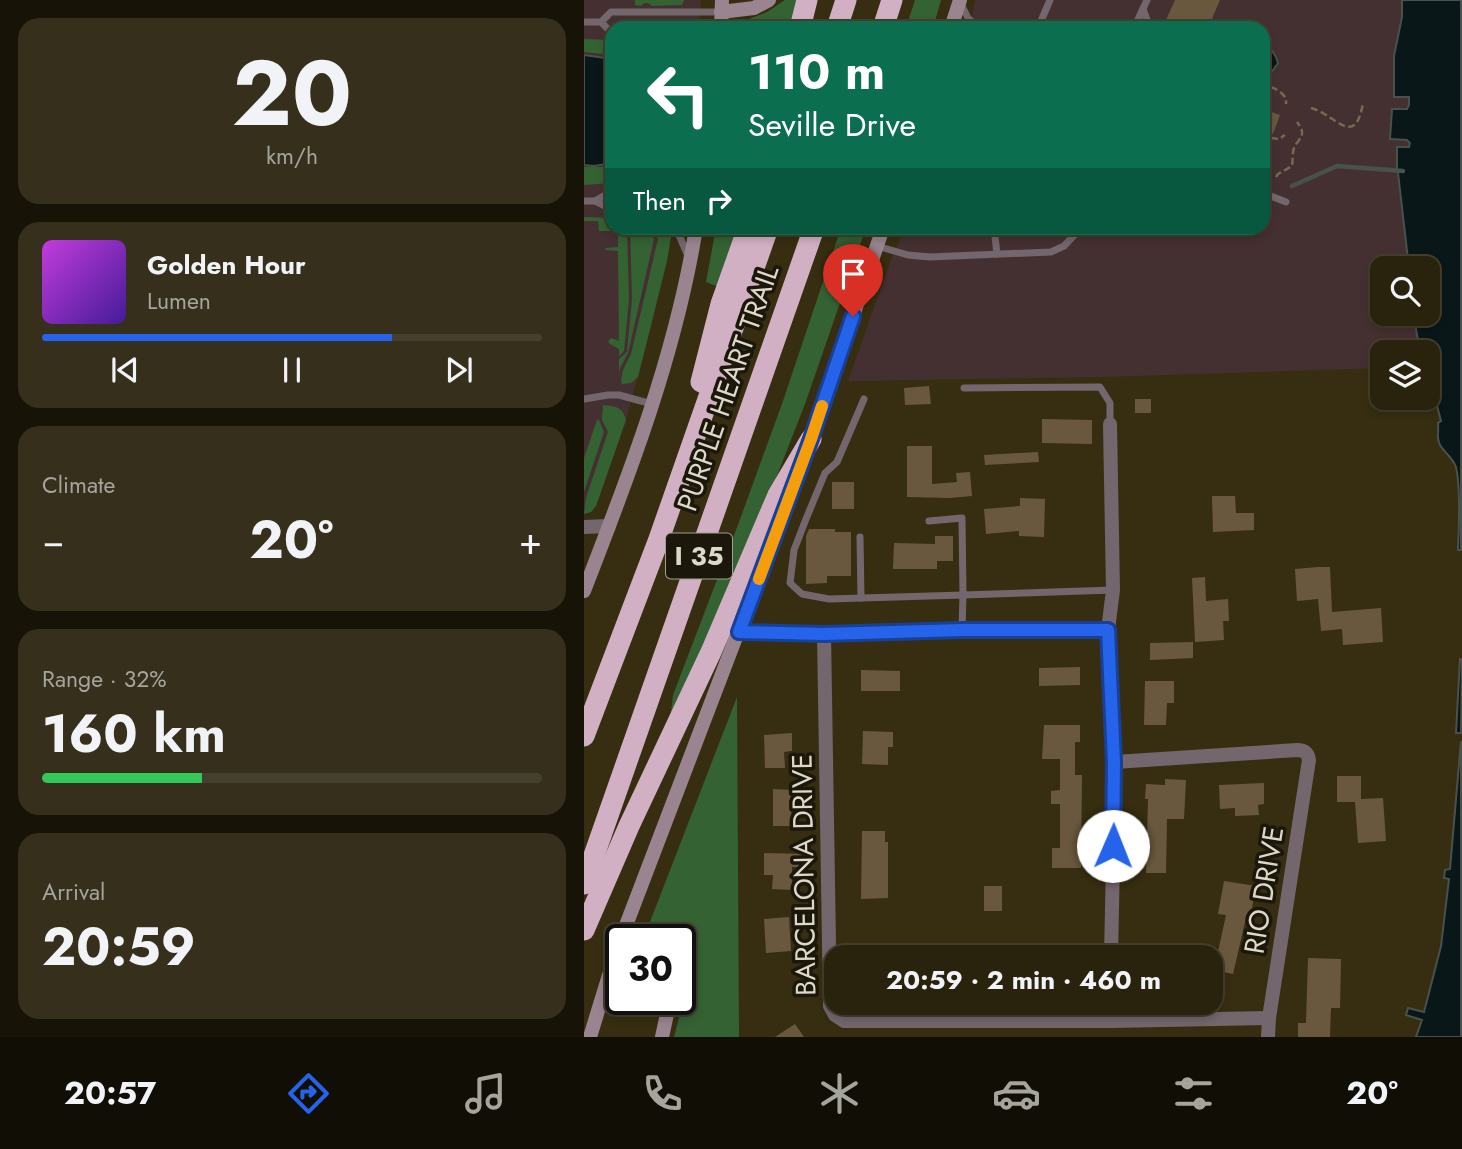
<!DOCTYPE html>
<html lang="en">
<head>
<meta charset="utf-8">
<style>
	body { margin:0; font-family:Jost,sans-serif; background:#352f1b; color:#f1f3f6; height:100vh; display:flex; flex-direction:column; font-size:26px; white-space:nowrap }
	* { box-sizing:border-box; margin:0 }
	p { font-size:23px; color:#a5a49d }
	.icon { flex:none; width:38px; height:38px; fill:none; stroke:currentColor; stroke-width:2; stroke-linecap:round; stroke-linejoin:round }
	.map { position:relative; flex:1; overflow:hidden }
	.drawer { display:flex; flex-direction:column; gap:18px; padding:18px; background:#171307; width:584px }
	.drawer>* { flex:none }
	.top-card { position:absolute; left:21px; top:21px; width:665px; height:214px; border-radius:21px; box-shadow:0 4px 10px #0003,0 0 0 2px #453f2e; background:#0b6e4f; color:#fff; overflow:hidden }
	.controls { position:absolute; left:786px; top:256px; display:grid; gap:14px }
	.controls a { display:grid; place-items:center; width:70px; height:70px; border-radius:14px; background:#29220d; box-shadow:0 4px 10px #0003,0 0 0 2px #453f2e; font-size:35px }
	.speed { position:absolute; left:21px; top:924px; display:flex; gap:14px; font-size:35px; font-weight:700; text-align:center }
	.speed>* { display:grid; place-content:center; width:91px; height:91px; border-radius:50%; background:#29220d; box-shadow:0 4px 10px #0003,0 0 0 2px #453f2e; line-height:1 }
	.speed .limit { border:4px solid #111; border-radius:10px; background:#fff; color:#111 }
	.pin { position:absolute; display:grid; place-items:center; width:60px; height:60px; color:#fff; margin:-72px -30px; border-radius:50% 50% 50% 0; rotate:-45deg; box-shadow:0 0 7px #0007 }
	.pin .icon { rotate:45deg }
	.me { position:absolute; width:77px; margin:-38px; rotate:1deg; stroke-linejoin:round; filter:drop-shadow(0 0 5px #0008) }
	.turn { display:flex; align-items:center; gap:24px; height:147px; padding:0 28px; font-size:32px }
	.turn .icon { width:91px; height:91px; stroke-width:2.5 }
	.turn b { display:block; font-size:49px; line-height:60px }
	.then { display:flex; align-items:center; height:66px; padding:0 28px; background:#0003; gap:14px; font-size:26px }
	.big { font-size:52px; font-weight:700; line-height:1.1 }
	.drawer .widget { flex:1; display:flex; flex-direction:column; justify-content:center; gap:10px; min-width:0; padding:0 24px; border-radius:21px; background:#352f1b }
	.drawer .dial { align-items:center; gap:0 }
	.dial b { font-size:91px; line-height:1 }
	.song { display:flex; align-items:center; gap:21px }
	.cover { width:84px; height:84px; border-radius:10px; background:linear-gradient(135deg,hsl(290 70% 55%),hsl(260 70% 35%)) }
	.played { height:7px; border-radius:4px; background:linear-gradient(90deg,#2563eb 70%,#453f2e 70%) }
	.keys { display:flex; justify-content:space-around; direction:ltr }
	.heat { display:flex; justify-content:space-between; align-items:center; font-size:38px; direction:ltr }
	.charge { height:10px; border-radius:5px; background:linear-gradient(90deg,#34c759 32%,#453f2e 0) }
	.trip { position:absolute; left:240px; top:945px; width:399px; height:70px; border-radius:21px; background:#29220d; box-shadow:0 4px 10px #0003,0 0 0 2px #453f2e; font-weight:700; line-height:70px; text-align:center }
	.menu { display:flex; height:112px; justify-content:space-around; align-items:center; background:#100e05; color:#a5a49d }
	.menu .icon { width:49px; height:49px }
	.menu .active { color:#2563eb }
	.menu b { font-size:32px; color:#f1f3f6 }
	main { display:flex; flex:1; min-height:0 }
	.map>svg:first-child { display:block }
</style>
</head>
<body>
<main>
<section class="drawer">
<div class="widget dial"><b>20</b><p>km/h</p></div>
<div class="widget">
<div class="song"><i class="cover"></i><div><b>Golden Hour</b><p>Lumen</p></div></div>
<div class="played"></div>
<div class="keys"><svg class="icon" aria-label="previous" viewBox="0 0 24 24"><path d="M18 5L8 12l10 7zM5 5v14"/></svg><svg class="icon" aria-label="pause" viewBox="0 0 24 24"><path d="M8 5v14M16 5v14"/></svg><svg class="icon" aria-label="next" viewBox="0 0 24 24"><path d="M6 5l10 7-10 7zM19 5v14"/></svg></div>
</div>
<div class="widget"><p>Climate</p>
<div class="heat"><a>−</a><b class="big">20°</b><a>+</a></div>
</div>
<div class="widget"><p>Range · 32%</p><b class="big">160 km</b><div class="charge"></div></div>
<div class="widget"><p>Arrival</p><b class="big">20:59</b></div>
</section>
<div class="map">
<svg width="878" height="1037" viewBox="0 0 878 1037">
	<rect width="100%" height="100%" fill="#372e11"/>
	<g fill="#453031">
		<path d="M0 0H117L115 28H28V228H89L69 320 42 420 12 506 7 512 0 514Z"/>
		<path d="M391 0H818V17L810 56V97H825V105L807 139 823 140 826 143 825 147H813V171L825 268H798V313H829L834 340 840 352H798V368L518 377 264 381 308 257 321 228H679V28H386Z"/>
	</g>
	<g fill="#346233">
		<path d="M51 0H100L98 5 68 6 64 3H60L57 6 51 5Z"/>
		<path d="M201 0H214L207 28H160L165 19 183 12Z"/>
		<path d="M331 0H357L349 28H322Z"/>
		<path d="M0 39 28 40V55L0 52Z"/>
		<path d="M0 167H28V183L0 185Z"/>
		<path d="M0 217 28 218V228H43L45 299 40 351 35 356V349L26 344 24 342 27 338 35 341 34 251 21 250 22 248 34 247V231H15L14 221H0Z"/>
		<path d="M46 228H69L68 235 70 239 44 353 36 368 35 375V359L43 352 48 299Z"/>
		<path d="M72 228H86L88 231 83 261 54 377 47 383 38 384 37 380 39 370 47 354 74 239 71 234Z"/>
		<path d="M132 228H155L135 287 122 282Z"/>
		<path d="M257 228H282L221 404 169 537 89 713 87 712 89 695 155 522 199 401Z"/>
		<path d="M19 405C31 406 39 407 42 420L12 506 7 512 0 514 2 498 24 432 18 420Z"/>
		<path d="M13 420H15L20 432 0 492V458Z"/>
		<path d="M153 697 155 1037H90L97 1010 94 999H96V940H59Z"/>
	</g>
	<g fill="#091718" stroke="#49514d" stroke-width="2">
		<path d="M818 0H877V550H874C875 527 877 489 872 467 869 458 861 453 856 445 852 438 855 431 854 423L857 421 848 386 847 367 844 359V352H840L834 340 829 313H844V268H825L814 173 813 171V147H825L826 143 823 140 806 139 808 109H823L825 105V97H810V56L818 17Z"/>
		<path d="M679 45 685 46 692 57 694 63 684 77 679 81Z"/>
		<path d="M0 55 28 59V163L10 166 0 165Z"/>
		<path d="M876 659 878 660 877 733H872Z"/>
		<path d="M877 741V1037H832L838 1020 822 1015 824 1008 840 1012 857 946 865 879 860 878 861 870 866 869Z"/>
	</g>
	<g fill="none" stroke-linecap="round" stroke-linejoin="round">
		<path stroke="#49514d" stroke-width="4.5" d="M708 186 753 166 819 171"/>
	</g>
	<g fill="#6a583e">
		<path d="M591 0H636L624 28H585L588 22 582 20Z"/>
		<path d="M679 109 696 115 689 134 679 130Z"/>
		<path d="M345 386 347 404 321 405 320 388Z"/>
		<rect x="551" y="399" width="16" height="14"/>
		<path d="M458 419 508 420V444L458 443Z"/>
		<path d="M323 446H348V484L373 482 372 473 386 472 388 496 366 498 323 497Z"/>
		<path d="M454 452 455 462 401 465 400 455Z"/>
		<rect x="248" y="482" width="22" height="27"/>
		<path d="M628 496H651L652 513H670V530L629 532Z"/>
		<path d="M436 498 461 499 460 537 435 536V531L402 534 400 509 436 506Z"/>
		<path d="M225 529H251V532H267V576H243V583L222 584V536Z"/>
		<path d="M351 536H369V561H353V569H309L310 543 351 544Z"/>
		<path d="M734 567H746L748 612 797 608 799 642 759 645 758 629 737 631 734 599 713 601 711 569Z"/>
		<path d="M621 577 622 601 644 599 645 621H639L640 640 611 642 608 578Z"/>
		<path d="M609 642V658L566 660V643Z"/>
		<path d="M496 667V685L455 686V668Z"/>
		<path d="M277 670 316 671V691H277Z"/>
		<path d="M561 681H590V703H583L582 725H560Z"/>
		<path d="M460 725H496V742H491V775H498L497 868H468V848H476V804H467V791L476 790V759H458Z"/>
		<path d="M279 731 309 732V747H304V765L278 764Z"/>
		<path d="M208 733V751L200 752 201 768H181L180 735Z"/>
		<path d="M753 776H777V799L799 798 802 841 774 843 771 802H753Z"/>
		<path d="M581 779 602 780 600 819H583L582 873H562L564 799H561L562 784 581 785Z"/>
		<path d="M680 783V804L674 805 675 815 651 816V808L636 809 635 785Z"/>
		<path d="M189 789 208 790 207 826H189Z"/>
		<path d="M278 831H301V842H304V898L277 899Z"/>
		<path d="M180 853 223 854 222 867H208V890L188 889 189 875H180Z"/>
		<path d="M640 881 672 886 666 919 662 918 649 974 630 970 642 915 634 914Z"/>
		<rect x="400" y="886" width="18" height="25"/>
		<path d="M205 917 207 951 182 953 180 919Z"/>
		<path d="M298 943V957H280L279 944Z"/>
		<path d="M724 958 757 959 756 1008H747L746 1037H714V1023H722Z"/>
		<path d="M211 1024 220 1037H191Z"/>
	</g>
	<g fill="none" stroke-linecap="round" stroke-linejoin="round">
		<g stroke="#736b53" stroke-width="2.5" stroke-dasharray="7 3.5" stroke-linecap="butt">
			<path d="M687 87C694 90 703 94 702 104"/>
			<path d="M727 108C751 114 771 150 779 103"/>
			<path d="M687 138 695 139 701 135"/>
			<path d="M692 177 694 174 708 166C709 160 708 154 710 148 715 137 724 136 713 122"/>
		</g>
		<g stroke="#73666d" stroke-width="7">
			<path d="M377 4 384 18 395 28"/>
			<path d="M559 9 566 28"/>
			<path d="M0 22H17L27 12H137"/>
			<path d="M17 22 28 33"/>
			<path d="M454 28 466 0"/>
			<path d="M550 28 563 0"/>
			<path d="M679 193 702 202"/>
			<path d="M0 201H11L28 210"/>
			<path d="M11 201 28 191"/>
			<path d="M92 228 104 256"/>
			<path d="M410 228 413 254"/>
			<path d="M293 246 324 255 346 257 467 252 480 246 497 228"/>
			<path d="M380 388 516 387 526 403V424"/>
			<path d="M0 399 24 395H35L68 404"/>
			<path d="M280 399 253 462 241 473 222 519 210 550 206 583 218 594 245 599 379 595 378 630"/>
			<path d="M345 521 378 518 379 595 529 590"/>
			<path d="M276 537 277 598"/>
		</g>
		<g stroke="#73666d" stroke-width="14">
			<path d="M526 424 529 590 524 630 531 762 527 957"/>
			<path d="M0 527 25 526"/>
			<path d="M155 632 240 633 378 630H524"/>
			<path d="M240 633 246 1006 251 1015 260 1021H526L685 1018"/>
			<path d="M531 762 713 750C720 750 724 753 725 760L685 1018 684 1037"/>
			<path d="M526 1021V1003"/>
		</g>
		<g stroke="#998490" stroke-width="14">
			<path d="M137 12 170 8 185 0"/>
			<path d="M137 28 138 0"/>
			<path d="M367 28 376 0"/>
			<path d="M225 445 299 228"/>
			<path d="M0 591C46 473 92 353 112 228"/>
			<path d="M6 1037 33 949 212 480"/>
			<path d="M78 1037 83 1014 82 999"/>
		</g>
		<g stroke="#d1b0c3" stroke-width="21">
			<path d="M216 28 223 0"/>
			<path d="M253 28 262 0"/>
			<path d="M299 28 308 0"/>
			<path d="M117 382 137 304 164 228"/>
			<path d="M0 736 75 539 184 228"/>
			<path d="M0 884 230 228"/>
			<path d="M0 930 45 826 127 652 194 495 227 439"/>
		</g>
	</g>
	<g fill="none" stroke-linecap="round" stroke-linejoin="round">
		<defs>
			<path id="route" d="M269 316 227 439 155 632 240 634 378 630H524L530 762 529 846"/>
		</defs>
		<use href="#route" stroke="#184099" stroke-width="18"/>
		<use href="#route" stroke="#2563eb" stroke-width="12"/>
		<path stroke="#f59e0b" stroke-width="12" d="M175 579 227 439 238 406"/>
	</g>
	<g text-anchor="middle" dominant-baseline="central" stroke-width="7" stroke-linejoin="round" paint-order="stroke">
		<rect fill="#1b170b" stroke="#a39e8f" stroke-width="2" x="82" y="533.5" width="66" height="45" rx="5"/>
		<g font-size="26" font-weight="bold" fill="#ddd8c8">
			<text x="115" y="556">I 35</text>
		</g>
		<g font-size="28" fill="#ddd8c8" stroke="#1b170b">
			<text transform="translate(144 388) rotate(-71)">PURPLE HEART TRAIL</text>
			<text transform="translate(220 875) rotate(-91)">BARCELONA DRIVE</text>
			<text transform="translate(680 890) rotate(-81)">RIO DRIVE</text>
		</g>
	</g>
</svg>
<div class="controls">
<a><svg class="icon" aria-label="search" viewBox="0 0 24 24"><circle cx="10" cy="10" r="6"/><path d="M15 15l6 6"/></svg></a>
<a><svg class="icon" aria-label="layers" viewBox="0 0 24 24"><path d="M12 4l9 5-9 5-9-5zM3 14l9 5 9-5"/></svg></a>
</div>
<div class="speed"><div class="limit">30</div></div>
<div class="pin" style="left:269px;top:316px;background:#d93025"><svg class="icon" aria-label="arrive" viewBox="0 0 24 24"><path d="M6 21V4h12l-3 4 3 4H6"/></svg></div>
<svg class="me" style="left:529px;top:846px" viewBox="-20 -20 40 40"><circle r="19" fill="#fff"/><path d="M0-13L10 11 0 6-10 11z" fill="#2563eb"/></svg>
<div class="trip">20:59 · 2 min · 460 m</div>
<div class="top-card">
<div class="turn"><svg class="icon" aria-label="left" viewBox="0 0 24 24"><path d="M17 20v-9H6M10 6l-5 5 5 5"/></svg><div><b>110 m</b>Seville Drive</div></div>
<div class="then">Then<svg class="icon" aria-label="right" viewBox="0 0 24 24"><path d="M7 20v-9h11M14 6l5 5-5 5"/></svg></div>
</div>
</div>
</main>
<nav class="menu">
<b>20:57</b>
<svg class="icon active" aria-label="directions" viewBox="0 0 24 24"><path d="M12 3l9 9-9 9-9-9zM9 14v-3h6M13 9l2 2-2 2"/></svg>
<svg class="icon" aria-label="music" viewBox="0 0 24 24"><path d="M9 18V5l10-2v13"/><circle cx="6" cy="18" r="3"/><circle cx="16" cy="16" r="3"/></svg>
<svg class="icon" aria-label="phone" viewBox="0 0 24 24"><path d="M5 4h4l2 5-3 2q2 4 5 5l2-3 5 2v4C11 20 4 13 5 4z"/></svg>
<svg class="icon" aria-label="climate" viewBox="0 0 24 24"><path d="M12 3v18M4 7l16 10M4 17L20 7"/></svg>
<svg class="icon" aria-label="car" viewBox="0 0 24 24"><path d="M5 17H2v-5l4-1 3-4h7l3 4 3 1v5h-3M9 17h6M6 11h13"/><circle cx="7" cy="17" r="2"/><circle cx="17" cy="17" r="2"/></svg>
<svg class="icon" aria-label="filters" viewBox="0 0 24 24"><path d="M4 7h16M4 17h16"/><circle cx="9" cy="7" r="2"/><circle cx="15" cy="17" r="2"/></svg>
<b>20°</b>
</nav>
</body>
</html>
